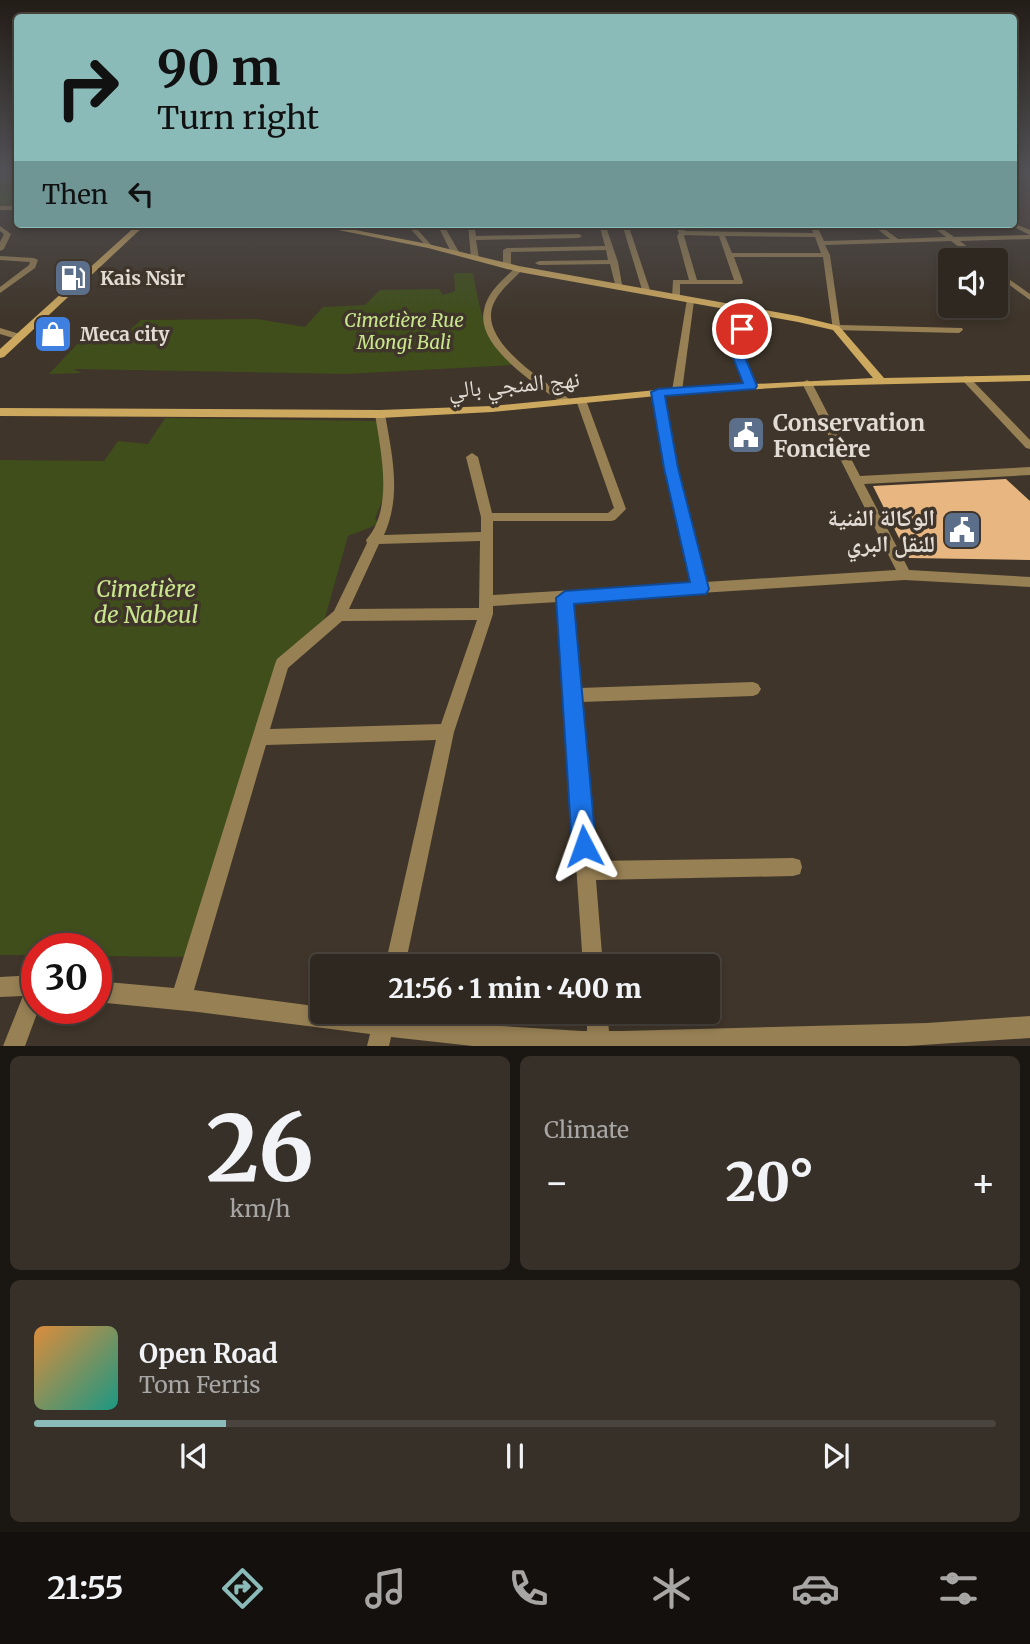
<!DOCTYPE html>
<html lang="en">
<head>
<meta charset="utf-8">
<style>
	body { margin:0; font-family:Merriweather,"Noto Naskh Arabic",serif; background:#373029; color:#f1f3f6; height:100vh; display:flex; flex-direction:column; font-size:26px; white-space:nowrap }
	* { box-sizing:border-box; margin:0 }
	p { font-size:23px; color:#a7a6a5 }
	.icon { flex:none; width:38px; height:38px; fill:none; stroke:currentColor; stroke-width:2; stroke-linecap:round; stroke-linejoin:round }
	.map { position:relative; height:1046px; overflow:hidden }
	.sheet { display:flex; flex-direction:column; gap:10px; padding:10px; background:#1a1612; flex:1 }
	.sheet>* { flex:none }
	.hud { position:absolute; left:14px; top:14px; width:1003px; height:214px; border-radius:7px; box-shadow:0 4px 10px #0003,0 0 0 2px #4a443e; background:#8bbbb9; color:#111; overflow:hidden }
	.fabs { position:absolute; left:938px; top:248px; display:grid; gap:14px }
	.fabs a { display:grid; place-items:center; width:70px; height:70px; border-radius:7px; background:#2f2820; box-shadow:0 4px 10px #0003,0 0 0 2px #4a443e; font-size:35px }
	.speed { position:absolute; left:21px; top:933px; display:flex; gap:14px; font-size:35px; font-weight:700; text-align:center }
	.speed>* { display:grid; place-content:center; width:91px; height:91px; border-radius:50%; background:#2f2820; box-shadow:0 4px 10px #0003,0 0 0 2px #4a443e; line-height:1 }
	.speed .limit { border:10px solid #d22; background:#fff; color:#111 }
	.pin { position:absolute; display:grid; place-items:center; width:60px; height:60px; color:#fff; margin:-30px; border:4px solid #fff; border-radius:50%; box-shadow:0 2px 7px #0007 }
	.me { position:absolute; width:77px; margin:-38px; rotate:356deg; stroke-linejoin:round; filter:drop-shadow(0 0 5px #0008) }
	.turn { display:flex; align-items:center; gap:24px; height:147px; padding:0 28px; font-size:32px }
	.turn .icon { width:91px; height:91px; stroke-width:2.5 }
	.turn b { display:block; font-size:49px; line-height:60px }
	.then { display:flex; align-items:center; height:66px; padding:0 28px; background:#0003; gap:14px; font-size:26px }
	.big { font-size:52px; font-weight:800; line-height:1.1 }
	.sheet .tile { flex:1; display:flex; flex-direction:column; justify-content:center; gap:10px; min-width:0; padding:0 24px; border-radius:10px; background:#373029 }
	.sheet .dial { align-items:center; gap:0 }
	.dial b { font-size:91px; line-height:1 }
	.song { display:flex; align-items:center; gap:21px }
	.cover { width:84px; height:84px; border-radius:10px; background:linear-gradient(135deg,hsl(30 70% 55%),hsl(170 70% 35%)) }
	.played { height:7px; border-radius:4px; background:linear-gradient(90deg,#8bbbb9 20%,#4a443e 20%) }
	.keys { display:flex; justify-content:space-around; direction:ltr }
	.heat { display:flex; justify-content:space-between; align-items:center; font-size:38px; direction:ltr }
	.sheet .tiles { flex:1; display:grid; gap:10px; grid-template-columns:1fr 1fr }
	.tile:last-child { grid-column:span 2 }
	.trip { position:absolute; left:310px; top:954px; width:410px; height:70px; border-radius:7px; background:#2f2820; box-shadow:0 4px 10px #0003,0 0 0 2px #4a443e; font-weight:800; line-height:70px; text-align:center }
	.menu { display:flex; height:112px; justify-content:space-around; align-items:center; background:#13100d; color:#a7a6a5 }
	.menu .icon { width:49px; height:49px }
	.menu .selected { color:#8bbbb9 }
	.menu b { font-size:32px; color:#f1f3f6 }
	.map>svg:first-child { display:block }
</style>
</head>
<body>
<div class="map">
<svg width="1030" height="1046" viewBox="0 0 1030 1046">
	<rect width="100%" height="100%" fill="#3f352a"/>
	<path fill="#4d3a33" d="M1013 171H1030V230L1013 222Z"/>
	<g fill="#3f4e1b">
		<rect x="0" y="171" width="17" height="35"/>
		<path d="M454 273H473C480 311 484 335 511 364H533L346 374 73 369 82 373 49 374 82 339C111 338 119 341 141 320L257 319 305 327 323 307 365 305 380 290 439 289 443 295 455 291Z"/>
		<path d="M165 418 379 421 388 485 375 519 379 524 348 536 323 625 280 658 193 957 96 956V948H37V955H0V460L104 461 118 441 148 444Z"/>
	</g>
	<path fill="#e7b681" d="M1006 479 1030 501V560L909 558 873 486Z"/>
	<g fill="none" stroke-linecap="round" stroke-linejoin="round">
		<g fill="#978054" fill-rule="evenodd">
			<rect x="0" y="206" width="18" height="4"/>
			<path d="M1013 223 1030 230V239L960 241 986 261H977L951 241 825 245 830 255 840 325 962 328 963 330 959 333 833 330 823 257H734L743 282 742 284H680V298L676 300 672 298 673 280H689L677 236 679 233 674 224H680L685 231 813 233 810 224H816L824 241 890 239 871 224H878L898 239 946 237 929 224H936L954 237 1030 235 1008 224ZM685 235 719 236 734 280H697L684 236ZM725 236 815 237 821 253H732Z"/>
			<path d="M406 224H443L459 252 452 254 438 226 417 229 432 246 428 248Z"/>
			<path d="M468 224H474L476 236 579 234 582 236 579 238 476 240 479 258 475 260 471 258Z"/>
			<path d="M599 224H605L618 262 623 290 616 288 610 264 539 265 535 263 539 261 608 260 606 250 511 252V267L507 269 503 267V250L507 248 605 246Z"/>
			<path d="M622 224H628L651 293 650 295 643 293Z"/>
			<path d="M0 226 11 234 4 249 0 251V242L4 234 0 231Z"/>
			<path d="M0 256 34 258 38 260 35 268 0 293V287L29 265 30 262 0 260Z"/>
			<path d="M516 267 523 269C512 281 497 292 492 308 482 344 546 382 571 400V404H563C538 385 475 347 484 310 487 292 504 279 516 267Z"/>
			<path d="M996 270 1030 294V300L996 275Z"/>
			<path d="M687 299 694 301 682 391 677 394 672 391Z"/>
			<path d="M744 309 751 311 741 350 755 386 750 389 745 386 731 350Z"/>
			<path d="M0 328 23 335 24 337 20 340 0 334Z"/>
			<path d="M966 376 969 377 1030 440V449L1026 448 963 381V377Z"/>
			<path d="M807 380 812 383 860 476 1030 467V475L864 484 909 570 1030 577V587L905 580 572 601 579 688 753 682 758 684 761 689 758 694 753 696 581 702 594 861 793 858 800 860 802 867 800 874 793 876 596 880 603 966H583L558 602 493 606V614L454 732 405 966H385L436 740 266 745 194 990 322 1007V1012L374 1013 375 1012H395V1016L501 1026 582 1031H587V1012H607L609 1031H622L927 1023 1030 1016V1038L907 1046H473L391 1037 389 1046H367L370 1034 198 1012 96 1002V981L174 988 275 664 277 659 334 611 367 543 366 540C394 509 381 453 375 414L376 412H384L385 414C392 455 402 495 384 535L481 532V517L466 457 472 453 478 457 492 513H608L614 508 576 400 581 397 586 400 626 509 615 520 611 521H493V595L692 583 665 469 653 392 658 389 663 392 677 469 705 582 896 570 802 383ZM480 541 479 608 349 609 379 544ZM477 620 441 724 270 729 288 668 342 621Z"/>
			<path d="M37 975V1008H39L25 1046H3L23 996 0 997V977Z"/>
		</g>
		<g fill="#cda960" fill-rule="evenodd">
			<path d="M138 224H146L4 357 0 358V349Z"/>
			<path d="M308 224H324L428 244 519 266 798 316 839 326 884 378 1030 375V381L807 386 677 394 492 412 380 418 0 416V408L380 410 492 406 677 388 873 378 833 330 798 322 519 272 428 248Z"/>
		</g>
	</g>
	<linearGradient id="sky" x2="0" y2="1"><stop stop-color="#231d17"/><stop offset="0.54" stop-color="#525155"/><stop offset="1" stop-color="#525155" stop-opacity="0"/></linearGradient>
	<rect width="1030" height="318" fill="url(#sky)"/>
	<path fill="#1a73e8" stroke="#114b97" stroke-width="2" d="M742 325 748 329 742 350 757 386 755 389 665 396 678 468 709 589 706 594 574 604 596 846 593 854 584 857 576 854 572 846 556 598 565 591 690 582 664 468 651 392 658 389 743 383 730 350 737 329Z"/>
	<defs>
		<symbol id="fuel-square" viewBox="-11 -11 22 22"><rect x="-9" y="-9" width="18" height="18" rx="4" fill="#5c6f8a" stroke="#3f352a"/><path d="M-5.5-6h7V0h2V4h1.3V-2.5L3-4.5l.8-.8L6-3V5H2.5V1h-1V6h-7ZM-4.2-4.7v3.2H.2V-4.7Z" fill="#fff"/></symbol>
		<symbol id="shop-square" viewBox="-11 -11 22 22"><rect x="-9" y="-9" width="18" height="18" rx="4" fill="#3f7fe0" stroke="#3f352a"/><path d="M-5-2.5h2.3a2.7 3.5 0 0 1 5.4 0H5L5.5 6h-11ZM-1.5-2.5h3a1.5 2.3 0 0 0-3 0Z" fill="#fff"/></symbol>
		<symbol id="civic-square" viewBox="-11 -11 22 22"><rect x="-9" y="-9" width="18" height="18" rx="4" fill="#5c6f8a" stroke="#3f352a"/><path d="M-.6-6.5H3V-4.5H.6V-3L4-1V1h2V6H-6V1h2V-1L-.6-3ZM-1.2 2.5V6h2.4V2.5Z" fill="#fff"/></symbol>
	</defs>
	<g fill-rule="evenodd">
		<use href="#fuel-square" x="51" y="256" width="44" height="44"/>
		<use href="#shop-square" x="31" y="312" width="44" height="44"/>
		<use href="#civic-square" x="724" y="413" width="44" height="44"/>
		<use href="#civic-square" x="940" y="508" width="44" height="44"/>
	</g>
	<g text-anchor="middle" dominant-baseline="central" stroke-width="7" stroke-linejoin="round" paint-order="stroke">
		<g font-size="19" font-weight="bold" fill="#e2dcd5" stroke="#3f352a" text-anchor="start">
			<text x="100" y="278">Kais Nsir</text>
			<text x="80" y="334">Meca city</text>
		</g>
		<g font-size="19" font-style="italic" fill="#c9e68d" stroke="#3f352a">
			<text x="404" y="320">Cimetière Rue<tspan x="404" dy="22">Mongi Bali</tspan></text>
		</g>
		<g font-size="23" fill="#e2dcd5" stroke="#3f352a">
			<text transform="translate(514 384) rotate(-5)">نهج المنجي بالي</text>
		</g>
		<g font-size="23" font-weight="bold" fill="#e2dcd5" stroke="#3f352a" text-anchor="start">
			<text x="773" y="422">Conservation<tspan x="773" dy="26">Foncière</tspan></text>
			<text x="935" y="517" text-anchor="end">الوكالة الفنية<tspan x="935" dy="26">للنقل البري</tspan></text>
		</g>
		<g font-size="23" font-style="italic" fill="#c9e68d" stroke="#3f352a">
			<text x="146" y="588">Cimetière<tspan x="146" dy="26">de Nabeul</tspan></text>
		</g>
	</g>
</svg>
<div class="fabs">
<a><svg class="icon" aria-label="sound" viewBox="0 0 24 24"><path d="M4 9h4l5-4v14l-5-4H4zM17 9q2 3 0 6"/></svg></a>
</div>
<div class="speed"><div class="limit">30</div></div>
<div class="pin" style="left:742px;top:329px;background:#d93025"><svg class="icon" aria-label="arrive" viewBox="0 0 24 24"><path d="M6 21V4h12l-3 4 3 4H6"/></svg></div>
<svg class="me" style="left:584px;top:846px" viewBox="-20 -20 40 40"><path d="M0-17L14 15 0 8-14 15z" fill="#1a73e8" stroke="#fff" stroke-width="4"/></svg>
<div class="trip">21:56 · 1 min · 400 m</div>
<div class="hud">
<div class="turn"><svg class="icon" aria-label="right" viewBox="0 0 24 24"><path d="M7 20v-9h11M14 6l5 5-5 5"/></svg><div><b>90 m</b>Turn right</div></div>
<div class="then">Then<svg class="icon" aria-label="left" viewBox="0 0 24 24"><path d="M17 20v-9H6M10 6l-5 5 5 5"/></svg></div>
</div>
</div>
<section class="sheet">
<div class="tiles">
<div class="tile dial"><b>26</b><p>km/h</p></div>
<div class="tile"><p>Climate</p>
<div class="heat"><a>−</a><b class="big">20°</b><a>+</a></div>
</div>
<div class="tile">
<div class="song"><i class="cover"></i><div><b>Open Road</b><p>Tom Ferris</p></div></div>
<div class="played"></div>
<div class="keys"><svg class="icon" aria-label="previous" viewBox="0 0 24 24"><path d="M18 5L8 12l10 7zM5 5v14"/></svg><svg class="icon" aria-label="pause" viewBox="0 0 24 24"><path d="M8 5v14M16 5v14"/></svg><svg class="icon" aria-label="next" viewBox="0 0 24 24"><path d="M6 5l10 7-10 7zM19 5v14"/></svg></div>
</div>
</div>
</section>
<nav class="menu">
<b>21:55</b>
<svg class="icon selected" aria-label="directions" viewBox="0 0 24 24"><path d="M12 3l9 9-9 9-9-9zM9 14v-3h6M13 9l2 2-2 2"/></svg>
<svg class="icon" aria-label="music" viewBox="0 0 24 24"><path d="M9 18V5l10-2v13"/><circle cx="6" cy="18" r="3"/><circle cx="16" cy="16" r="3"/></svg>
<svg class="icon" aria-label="phone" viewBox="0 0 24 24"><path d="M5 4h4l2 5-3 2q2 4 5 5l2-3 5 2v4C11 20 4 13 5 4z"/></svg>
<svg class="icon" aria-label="climate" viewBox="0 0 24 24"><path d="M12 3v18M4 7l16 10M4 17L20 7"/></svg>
<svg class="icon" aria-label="car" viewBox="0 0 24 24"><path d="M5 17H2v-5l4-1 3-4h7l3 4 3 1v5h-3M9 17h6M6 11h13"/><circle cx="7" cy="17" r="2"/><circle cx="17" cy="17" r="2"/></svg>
<svg class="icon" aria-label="filters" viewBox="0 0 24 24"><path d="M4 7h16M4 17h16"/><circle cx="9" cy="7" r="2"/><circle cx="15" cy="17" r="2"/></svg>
</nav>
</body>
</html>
